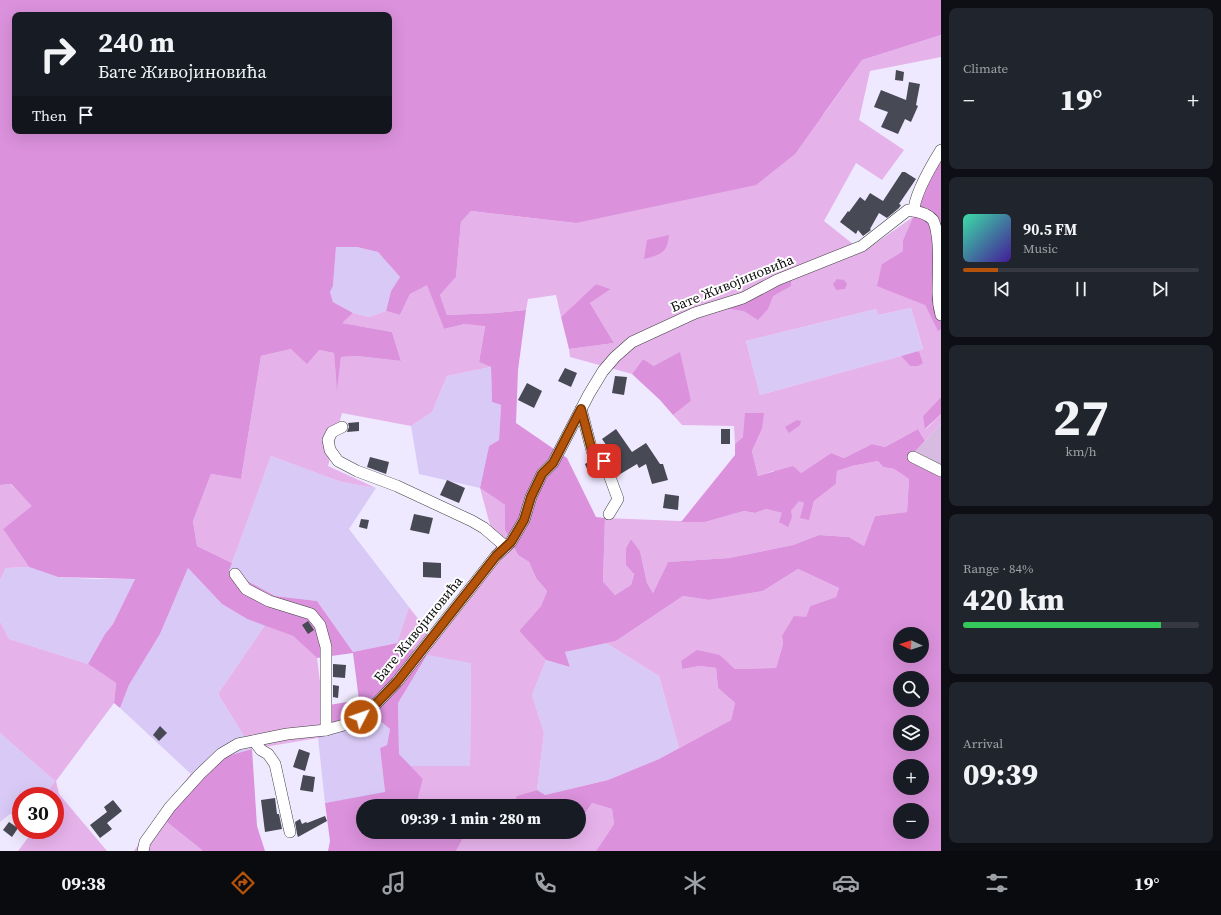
<!DOCTYPE html>
<html lang="en">
<head>
<meta charset="utf-8">
<style>
	body { margin:0; font-family:"Source Serif 4",serif; background:#20242c; color:#f1f3f6; height:100vh; display:flex; flex-direction:column; font-size:15px; white-space:nowrap }
	* { box-sizing:border-box; margin:0 }
	p { font-size:13px; color:#9ea1a6 }
	.icon { flex:none; width:22px; height:22px; fill:none; stroke:currentColor; stroke-width:2; stroke-linecap:round; stroke-linejoin:round }
	.map { position:relative; flex:1; overflow:hidden }
	.drawer { display:flex; flex-direction:column; gap:8px; padding:8px; background:#0d0f14; width:280px }
	.drawer>* { flex:none }
	.top-card { position:absolute; left:12px; top:12px; width:380px; height:122px; border-radius:8px; box-shadow:0 4px 16px #0002; background:#171b24; color:#f1f3f6; overflow:hidden }
	.needle { width:26px; rotate:273deg }
	.fabs { position:absolute; left:893px; top:627px; display:grid; gap:8px }
	.fabs a { display:grid; place-items:center; width:36px; height:36px; border-radius:50%; background:#171b24; box-shadow:0 4px 16px #0002; font-size:20px }
	.speed { position:absolute; left:12px; top:787px; display:flex; gap:8px; font-size:20px; font-weight:700; text-align:center }
	.speed>* { display:grid; place-content:center; width:52px; height:52px; border-radius:50%; background:#171b24; box-shadow:0 4px 16px #0002; line-height:1 }
	.speed .limit { border:6px solid #d22; background:#fff; color:#111 }
	.pin { position:absolute; display:grid; place-items:center; width:34px; height:34px; color:#fff; margin:-17px; border-radius:8px; box-shadow:0 2px 6px #0006 }
	.me { position:absolute; width:44px; margin:-22px; rotate:49deg; stroke-linejoin:round; filter:drop-shadow(0 0 3px #0008) }
	.turn { display:flex; align-items:center; gap:14px; height:84px; padding:0 20px; font-size:18px }
	.turn .icon { width:52px; height:52px; stroke-width:2.5 }
	.turn b { display:block; font-size:28px; line-height:34px }
	.then { display:flex; align-items:center; height:38px; padding:0 20px; background:#0003; gap:8px; font-size:15px }
	.big { font-size:30px; font-weight:800; line-height:1.1 }
	.drawer .widget { flex:1; display:flex; flex-direction:column; justify-content:center; gap:6px; min-width:0; padding:0 14px; border-radius:8px; background:#20242c }
	.drawer .dial { align-items:center; gap:0 }
	.dial b { font-size:52px; line-height:1 }
	.song { display:flex; align-items:center; gap:12px }
	.cover { width:48px; height:48px; border-radius:6px; background:linear-gradient(135deg,hsl(160 70% 55%),hsl(260 70% 35%)) }
	.played { height:4px; border-radius:2px; background:linear-gradient(90deg,#b45309 15%,#363941 15%) }
	.keys { display:flex; justify-content:space-around; direction:ltr }
	.heat { display:flex; justify-content:space-between; align-items:center; font-size:22px; direction:ltr }
	.charge { height:6px; border-radius:3px; background:linear-gradient(90deg,#34c759 84%,#363941 0) }
	.trip { position:absolute; left:356px; top:799px; width:230px; height:40px; border-radius:20px; background:#171b24; box-shadow:0 4px 16px #0002; font-weight:800; line-height:40px; text-align:center }
	.tab-bar { display:flex; height:64px; justify-content:space-around; align-items:center; background:#090b0e; color:#9ea1a6 }
	.tab-bar .icon { width:28px; height:28px }
	.tab-bar .selected { color:#b45309 }
	.tab-bar b { font-size:18px; color:#f1f3f6 }
	main { display:flex; flex:1; min-height:0 }
	.map>svg:first-child { display:block }
</style>
</head>
<body>
<main>
<div class="map">
<svg width="941" height="851" viewBox="0 0 941 851">
	<rect width="100%" height="100%" fill="#efe9ff"/>
	<g fill="#d9c9f6">
		<path d="M336 247H357L378 252 400 277 391 291 386 311 369 317 353 313 333 302 330 292 333 286Z"/>
		<path d="M911 308 923 350 760 395 746 341 876 309 878 315Z"/>
		<path d="M491 367 492 402 501 405 499 440 489 446 480 488 419 474 411 426 432 412 447 376Z"/>
		<path d="M271 456 341 482 376 488 349 529 409 607 397 643 353 652 317 601 275 596 229 571Z"/>
		<path d="M29 567 58 577 96 579H135L113 624 105 634 88 664 9 639 0 621V580L6 568Z"/>
		<path d="M188 568 222 604 247 619 265 625 218 694 252 749 231 755 191 774 120 708 129 685 160 634Z"/>
		<path d="M606 643 659 676 679 748 659 759 608 780 545 795 537 790 544 733 532 695 546 660 570 667 565 652Z"/>
		<path d="M427 655 471 662 470 766H410L399 754 398 703Z"/>
		<path d="M374 715 390 729 387 745 380 748 385 793 325 803 318 738 363 724Z"/>
		<path d="M0 733 55 781 45 796H21V819L10 814 0 822Z"/>
	</g>
	<g fill="#e6b2ea" fill-rule="evenodd">
		<path d="M941 35V57L870 71 859 120 904 150 882 180 856 163 824 221 863 252 913 217 903 240V251L882 264 925 305 938 330 941 329V397L923 416 926 429 941 414V424L925 441 918 429 885 447 872 444 844 458 831 453 801 473 773 471 758 476 752 451 762 429 743 437 735 444 734 426 682 425 673 415 691 401 654 366 643 359 632 374 570 357 569 349 614 343 590 303 611 289 596 284 561 317 556 295 528 299 526 310 496 313 447 315 440 295 456 277 461 222 471 211 576 223 823 115 862 60ZM911 308 923 349 919 351 923 363 910 366 901 356 760 395 746 341 876 309 878 315Z"/>
		<path d="M427 284 444 329 465 324 485 325 479 362 491 367 447 376 432 412 411 426 342 413 328 466 376 488 341 482 271 456 232 563 197 546 193 521 211 474 241 479 261 356 291 349 319 350 334 353 337 388 341 357 356 356 401 361 392 332 341 323 353 313 369 317 386 311 400 315 410 294Z"/>
		<path d="M878 461 883 467 894 469 909 479 907 512 875 516 864 546 849 537 819 535 793 545 729 558 668 562 653 593 647 583 640 551 631 539 626 548V565L634 573 631 585 615 595 603 583 605 518 705 522 744 511 755 513 766 509 782 513 791 511 799 500 804 503 809 519 814 501 836 484 837 471 852 466Z"/>
		<path d="M10 484 33 506 3 529 29 567 6 568 0 580V485Z"/>
		<path d="M480 488 505 505V530L518 555 529 562 536 578 547 591 541 606 519 631 546 660 532 695 544 733 537 790 518 796 513 806H476L463 800 460 806H416L423 779 410 766H470L471 663 427 655 397 643 409 607 429 633 496 547Z"/>
		<path d="M798 569 839 588 836 597 810 606 806 617 782 636 783 644 776 668 735 669 720 655 681 661 682 669 700 666 716 668 718 688 735 703 731 720 679 748 659 676 606 643 616 641 683 596 709 600 763 591Z"/>
		<path d="M0 621 9 639 88 664 116 683 114 703 56 781 59 794 107 851H18L34 830H55V796H45L55 781 0 733Z"/>
		<path d="M265 625 293 636 317 658 323 706 318 738 252 749 218 694Z"/>
		<path d="M592 803 612 809 614 824 596 851H456L463 838 497 832H579V813L586 812Z"/>
		<path d="M158 815 202 850V851H134Z"/>
	</g>
	<g fill="#db91dc" fill-rule="evenodd">
		<path d="M0 0H941V35L862 60 795 154 756 185 576 223 471 211 461 222 456 277 440 295 447 315 496 313 526 310 518 370 516 423 567 458 596 517 605 518 603 582 615 595 631 585 634 574 626 565V548L631 539 640 551 647 583 653 593 668 562 729 558 793 545 819 535 849 537 864 546 875 516 907 512 909 479 894 469 883 467 878 461 852 466 837 471 836 484 814 501 809 520 800 518 804 503 799 501 791 511 792 517 788 527 779 522 782 513 766 509 755 513 744 511 705 522H681L735 455V444L743 437 745 413H764L762 429 752 451 758 476 793 466 801 473 831 453 844 458 872 444 885 447 918 429 925 441 911 456 933 467 941 463V851H596L614 824 612 809 592 803 586 812 579 813V806H513L517 796 537 790 545 795 608 780 659 759 731 720 735 703 718 688 716 668 700 666 682 669 681 661 697 650 720 655 735 669 776 668 783 644 782 636 794 616 806 617 810 606 836 597 839 588 798 569 763 591 709 600 683 596 616 641 565 652 570 667 546 660 519 631 541 606 547 591 536 578 529 562 518 555 505 530V505L480 488 489 446 499 440 501 405 492 402 491 367 479 362 485 326 465 324 444 329 427 285 410 294 400 315 386 311 391 291 400 277 378 252 357 247H336L333 286 330 292 333 302 353 313 342 323 392 332 401 361 356 356 341 357 337 391 334 353 319 350 307 364 291 349 261 356 241 479 211 474 193 521 197 546 232 563 229 571 275 596 317 601 353 652 397 643 427 655 398 703 399 754 423 779 416 806H363V832H497L463 838 456 851H328L330 841 325 803 385 792 380 748 387 745 390 729 374 716 363 724 318 738 323 706 359 700 353 653 317 658 293 636 247 619 222 604 188 568 160 634 129 685 120 708 114 703 116 683 88 664 105 634 113 624 135 579 58 577 29 567 3 529 32 506 11 484 0 485ZM15 15H389V131H15ZM900 634H922V656H900ZM900 678H922V700H900ZM900 722H922V744H900ZM900 766H922V788H900ZM900 810H922V832H900Z"/>
		<path d="M937 146H941V329L938 331 925 305 877 286 882 264 903 251V240L913 217Z"/>
		<path d="M669 235C667 254 661 254 644 259L647 240Z"/>
		<path d="M837 279 844 280 847 284 845 289 836 290 833 284Z"/>
		<path d="M791 280V286L773 296 768 309 758 320 744 311 725 308Z"/>
		<path d="M596 284 611 289 590 303 614 343 569 349 561 317Z"/>
		<path d="M919 351 923 363 918 366H910L901 356Z"/>
		<path d="M680 352 691 401 673 415 660 400 632 374 643 359 654 366Z"/>
		<path d="M941 397V414L925 429 923 416Z"/>
		<path d="M797 420 801 421 800 425 789 433 785 427Z"/>
		<path d="M252 749 257 826 265 851H202V850L158 815 191 774 231 755Z"/>
	</g>
	<path fill="#d8bbe1" d="M941 424V463L933 467 911 456Z"/>
	<g fill="#474954">
		<path d="M896 70 904 72 903 81 895 80Z"/>
		<path d="M909 82 920 84 916 105 918 106 911 122 905 119 898 134 881 127 888 112 874 107 881 90 906 100Z"/>
		<path d="M902 172H905L916 179 899 204 901 205 899 208 887 218 879 213 870 229 871 230 863 236 858 230 856 234 840 222 848 211 849 212 860 197 865 201 870 193 883 201Z"/>
		<path d="M565 368 577 373 571 387 558 381Z"/>
		<path d="M615 376 627 377 624 395 612 393Z"/>
		<path d="M527 383 542 391 534 408 518 400Z"/>
		<path d="M359 422V431L347 432 349 427 348 423Z"/>
		<path d="M616 429 632 452 646 443 660 464H663L668 480 652 484 646 464 639 468 637 464 617 476 611 459 607 454 611 452 602 439Z"/>
		<rect x="721" y="429" width="9" height="15"/>
		<path d="M370 457 389 462 386 474 367 467Z"/>
		<path d="M592 460 598 465 600 469 589 474 585 464Z"/>
		<path d="M447 480 465 488 459 503 440 495Z"/>
		<path d="M665 494 679 496 678 510 663 508Z"/>
		<path d="M414 514 433 518 429 534 410 530Z"/>
		<path d="M361 519 369 520 367 529 359 527Z"/>
		<path d="M423 562 441 563V578L423 577Z"/>
		<path d="M308 621 314 630 308 634 302 625Z"/>
		<path d="M333 664 346 665 345 678 333 677Z"/>
		<path d="M333 685 339 686 338 698 333 697Z"/>
		<path d="M160 726 167 733 159 741 153 735Z"/>
		<path d="M299 749 310 753 305 771 293 767Z"/>
		<path d="M303 775 315 777 313 792 300 790Z"/>
		<path d="M275 798 277 814H279L282 829 265 832 261 800Z"/>
		<path d="M113 800 122 811 107 823 112 829 100 838 90 825 107 812 104 807Z"/>
		<path d="M325 816 327 821 298 837 297 834 295 822 300 819 302 824 306 822 307 823Z"/>
		<path d="M9 822 18 828 12 837 3 830Z"/>
	</g>
	<g fill="none" stroke-linecap="round" stroke-linejoin="round">
		<defs>
			<g id="minor">
				<path d="M914 211C914 195 933 163 941 150"/>
				<path d="M581 409 592 451 604 461 618 499 609 514"/>
				<path d="M342 427 332 432 328 440 330 450 338 461 357 471 397 486 472 521 484 528 506 547"/>
				<path d="M913 457 941 471"/>
				<path d="M235 574 246 589 269 601 311 614 320 625 326 647V730"/>
				<path d="M254 741 261 750 268 754 275 764 290 832"/>
				<path d="M143 851 145 842 170 807 200 774 221 754 238 744 287 734 326 730 351 723 361 717 373 707 397 682 496 556 511 542 524 520 531 497 542 474 553 463 589 394 603 371 615 357 632 342 695 313 743 298 777 280 862 246 908 210C917 211 927 213 933 220 941 236 938 273 938 293 938 300 939 308 941 315"/>
			</g>
		</defs>
		<use href="#minor" stroke="#3e3e3e" stroke-width="12"/>
		<use href="#minor" stroke="#fff" stroke-width="11"/>
	</g>
	<g fill="none" stroke-linecap="round" stroke-linejoin="round">
		<defs>
			<path id="route" d="M361 717 373 707 397 682 496 556 511 542 524 520 531 497 542 474 553 463 581 409 592 451 604 461"/>
		</defs>
		<use href="#route" stroke="#753606" stroke-width="10"/>
		<use href="#route" stroke="#b45309" stroke-width="7"/>
	</g>
	<g text-anchor="middle" dominant-baseline="central" stroke-width="4" stroke-linejoin="round" paint-order="stroke">
		<g font-size="14" fill="#0b0b0b" stroke="#fff">
			<text transform="translate(732 283) rotate(-22)">Бате Живојиновића</text>
			<text transform="translate(418 629) rotate(-51)">Бате Живојиновића</text>
		</g>
	</g>
</svg>
<div class="fabs">
<a><svg class="needle" viewBox="-14 -14 28 28"><path d="M0-13l5 13h-10z" fill="#e53935"/><path d="M0 13l5-13h-10z" fill="#9ea1a6"/></svg></a>
<a><svg class="icon" aria-label="search" viewBox="0 0 24 24"><circle cx="10" cy="10" r="6"/><path d="M15 15l6 6"/></svg></a>
<a><svg class="icon" aria-label="layers" viewBox="0 0 24 24"><path d="M12 4l9 5-9 5-9-5zM3 14l9 5 9-5"/></svg></a>
<a>+</a>
<a>−</a>
</div>
<div class="speed"><div class="limit">30</div></div>
<div class="pin" style="left:604px;top:461px;background:#d93025"><svg class="icon" aria-label="arrive" viewBox="0 0 24 24"><path d="M6 21V4h12l-3 4 3 4H6"/></svg></div>
<svg class="me" style="left:361px;top:717px" viewBox="-20 -20 40 40"><circle r="17" fill="#b45309" stroke="#fff" stroke-width="3"/><path d="M0-11L8 9 0 5-8 9z" fill="#fff"/></svg>
<div class="trip">09:39 · 1 min · 280 m</div>
<div class="top-card">
<div class="turn"><svg class="icon" aria-label="right" viewBox="0 0 24 24"><path d="M7 20v-9h11M14 6l5 5-5 5"/></svg><div><b>240 m</b>Бате Живојиновића</div></div>
<div class="then">Then<svg class="icon" aria-label="arrive" viewBox="0 0 24 24"><path d="M6 21V4h12l-3 4 3 4H6"/></svg></div>
</div>
</div>
<section class="drawer">
<div class="widget"><p>Climate</p>
<div class="heat"><a>−</a><b class="big">19°</b><a>+</a></div>
</div>
<div class="widget">
<div class="song"><i class="cover"></i><div><b>90.5 FM</b><p>Music</p></div></div>
<div class="played"></div>
<div class="keys"><svg class="icon" aria-label="previous" viewBox="0 0 24 24"><path d="M18 5L8 12l10 7zM5 5v14"/></svg><svg class="icon" aria-label="pause" viewBox="0 0 24 24"><path d="M8 5v14M16 5v14"/></svg><svg class="icon" aria-label="next" viewBox="0 0 24 24"><path d="M6 5l10 7-10 7zM19 5v14"/></svg></div>
</div>
<div class="widget dial"><b>27</b><p>km/h</p></div>
<div class="widget"><p>Range · 84%</p><b class="big">420 km</b><div class="charge"></div></div>
<div class="widget"><p>Arrival</p><b class="big">09:39</b></div>
</section>
</main>
<nav class="tab-bar">
<b>09:38</b>
<svg class="icon selected" aria-label="directions" viewBox="0 0 24 24"><path d="M12 3l9 9-9 9-9-9zM9 14v-3h6M13 9l2 2-2 2"/></svg>
<svg class="icon" aria-label="music" viewBox="0 0 24 24"><path d="M9 18V5l10-2v13"/><circle cx="6" cy="18" r="3"/><circle cx="16" cy="16" r="3"/></svg>
<svg class="icon" aria-label="phone" viewBox="0 0 24 24"><path d="M5 4h4l2 5-3 2q2 4 5 5l2-3 5 2v4C11 20 4 13 5 4z"/></svg>
<svg class="icon" aria-label="climate" viewBox="0 0 24 24"><path d="M12 3v18M4 7l16 10M4 17L20 7"/></svg>
<svg class="icon" aria-label="car" viewBox="0 0 24 24"><path d="M5 17H2v-5l4-1 3-4h7l3 4 3 1v5h-3M9 17h6M6 11h13"/><circle cx="7" cy="17" r="2"/><circle cx="17" cy="17" r="2"/></svg>
<svg class="icon" aria-label="filters" viewBox="0 0 24 24"><path d="M4 7h16M4 17h16"/><circle cx="9" cy="7" r="2"/><circle cx="15" cy="17" r="2"/></svg>
<b>19°</b>
</nav>
</body>
</html>
